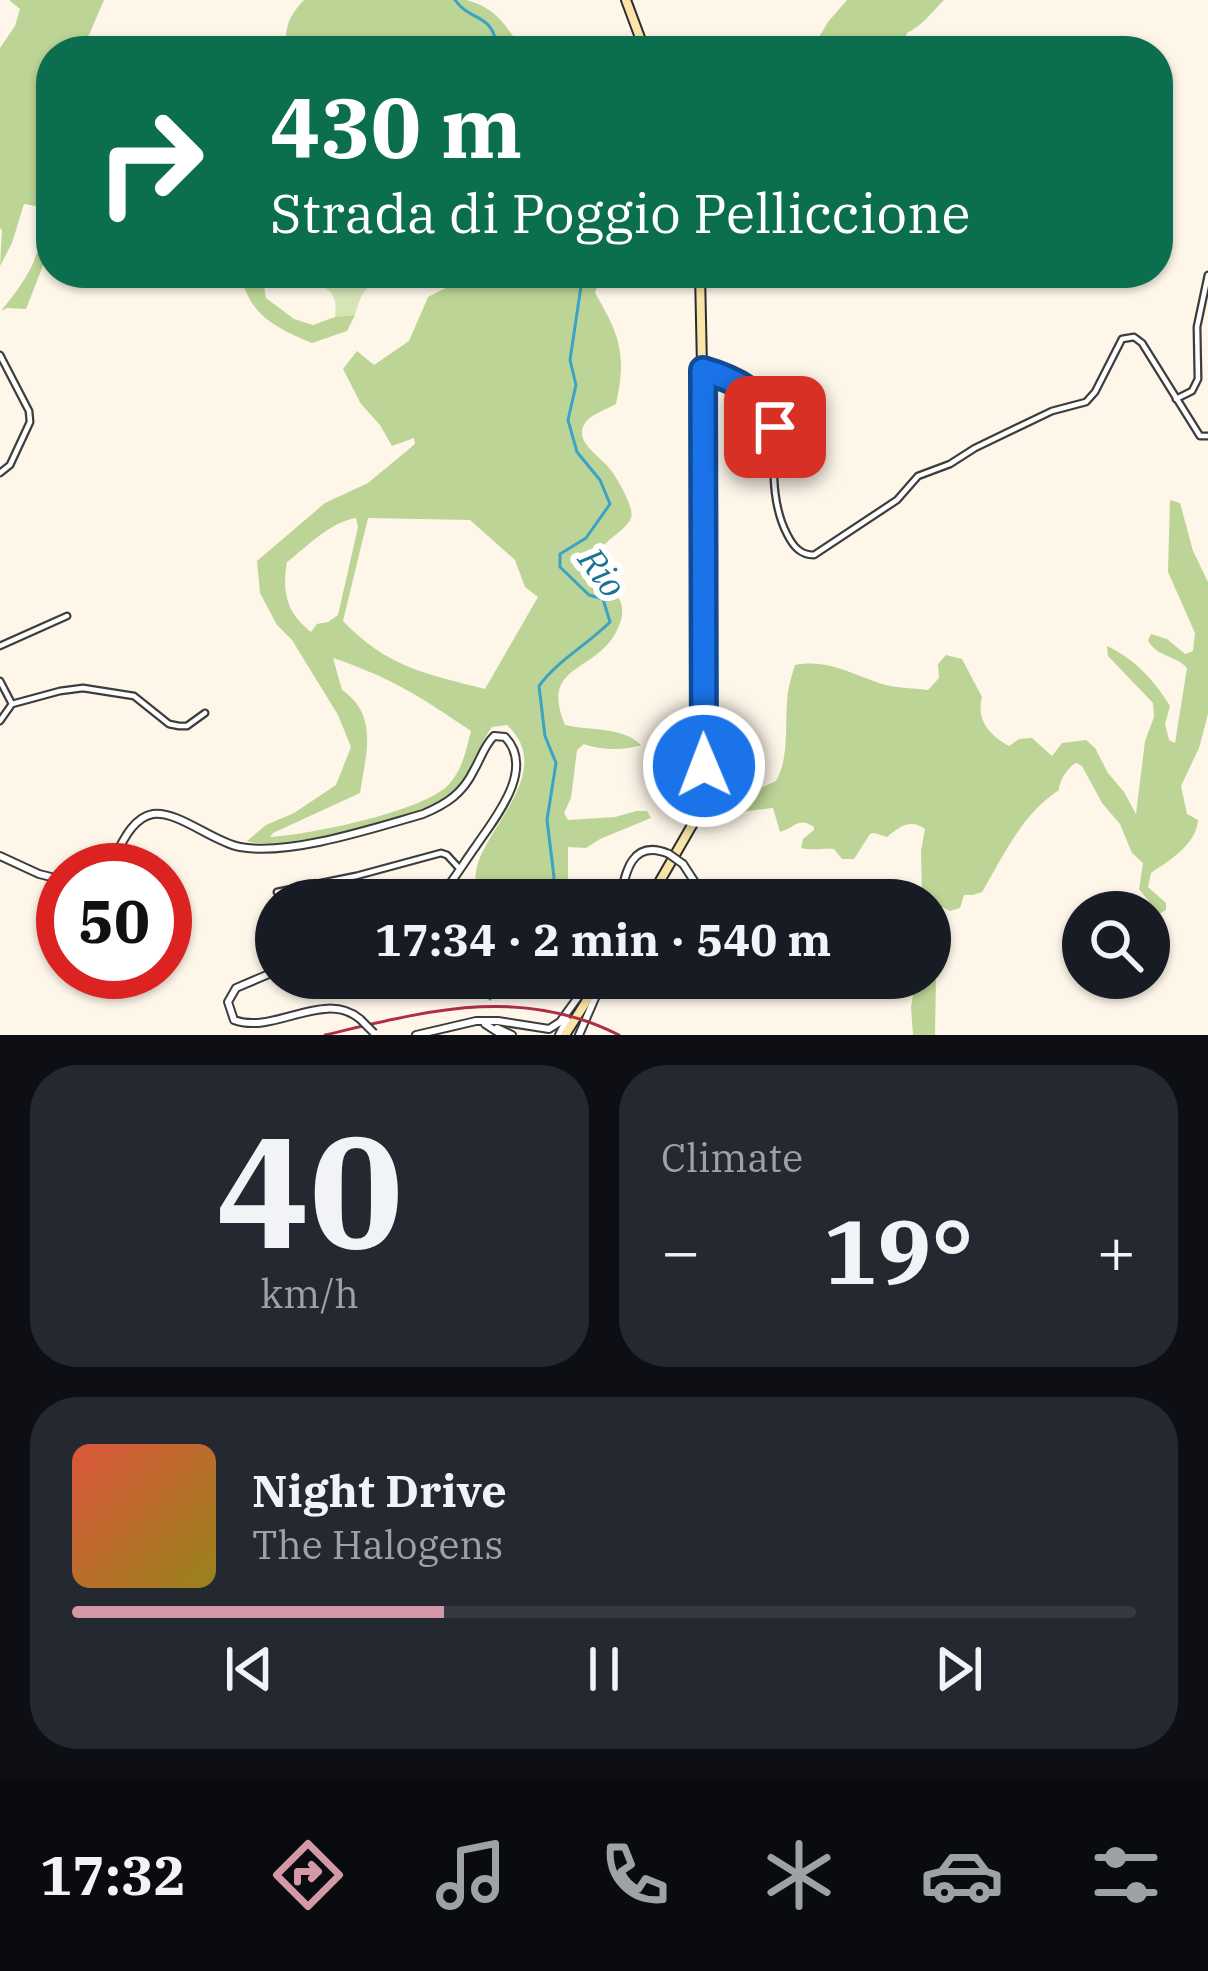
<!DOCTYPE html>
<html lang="en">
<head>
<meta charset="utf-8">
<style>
	body { margin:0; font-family:"IBM Plex Serif",serif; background:#242831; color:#f1f3f6; height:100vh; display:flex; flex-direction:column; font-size:45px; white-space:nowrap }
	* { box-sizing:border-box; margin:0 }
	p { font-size:39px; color:#9ea1a6 }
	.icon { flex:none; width:66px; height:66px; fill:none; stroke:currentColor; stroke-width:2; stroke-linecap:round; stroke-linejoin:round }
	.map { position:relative; height:1035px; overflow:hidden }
	.drawer { display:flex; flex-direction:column; gap:30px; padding:30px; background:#0d0f14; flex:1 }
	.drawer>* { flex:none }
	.top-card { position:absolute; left:36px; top:36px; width:1137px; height:252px; border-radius:48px; box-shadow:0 3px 9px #0004; background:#0b6e4f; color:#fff; overflow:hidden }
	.fabs { position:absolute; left:1062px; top:891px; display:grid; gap:24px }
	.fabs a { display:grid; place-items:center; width:108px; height:108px; border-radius:50%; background:#171b24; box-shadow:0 3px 9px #0004; font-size:60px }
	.speed { position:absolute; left:36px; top:843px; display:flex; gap:24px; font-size:60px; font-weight:700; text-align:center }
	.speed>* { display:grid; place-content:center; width:156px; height:156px; border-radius:50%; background:#171b24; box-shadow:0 3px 9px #0004; line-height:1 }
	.speed .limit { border:18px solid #d22; background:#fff; color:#111 }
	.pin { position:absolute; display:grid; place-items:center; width:102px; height:102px; color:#fff; margin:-51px; border-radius:24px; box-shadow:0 6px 18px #0006 }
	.me { position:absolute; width:132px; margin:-66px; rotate:359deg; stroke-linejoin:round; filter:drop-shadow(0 0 9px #0008) }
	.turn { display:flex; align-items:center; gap:42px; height:252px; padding:0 36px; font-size:54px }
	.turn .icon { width:156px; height:156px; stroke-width:2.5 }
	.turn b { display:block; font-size:84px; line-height:102px }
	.big { font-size:90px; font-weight:700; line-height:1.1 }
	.drawer .card { flex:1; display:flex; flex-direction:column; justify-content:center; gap:18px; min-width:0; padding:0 42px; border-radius:48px; background:#242831 }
	.drawer .dial { align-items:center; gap:0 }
	.dial b { font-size:156px; line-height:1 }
	.song { display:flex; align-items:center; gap:36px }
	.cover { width:144px; height:144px; border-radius:18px; background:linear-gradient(135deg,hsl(10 70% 55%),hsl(50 70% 35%)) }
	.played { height:12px; border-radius:6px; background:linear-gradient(90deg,#d499a7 35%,#363941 35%) }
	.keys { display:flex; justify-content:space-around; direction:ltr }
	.heat { display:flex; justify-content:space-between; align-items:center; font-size:66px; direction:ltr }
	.drawer .tiles { flex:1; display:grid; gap:30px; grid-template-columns:1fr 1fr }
	.card:last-child { grid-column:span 2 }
	.trip { position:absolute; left:255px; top:879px; width:696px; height:120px; border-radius:60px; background:#171b24; box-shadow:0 3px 9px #0004; font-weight:700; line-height:120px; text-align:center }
	.tab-bar { display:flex; height:192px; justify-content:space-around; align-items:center; background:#090b0e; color:#9ea1a6 }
	.tab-bar .icon { width:84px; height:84px }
	.tab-bar .on { color:#d499a7 }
	.tab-bar b { font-size:54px; color:#f1f3f6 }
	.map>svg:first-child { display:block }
</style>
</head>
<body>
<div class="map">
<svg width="1208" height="1035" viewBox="0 0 1208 1035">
	<rect width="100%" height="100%" fill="#fef6e9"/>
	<path fill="#d5e5b6" d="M323 273H389C366 294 366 279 355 315L335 317C337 301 335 292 319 284Z"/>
	<g fill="#bcd596" fill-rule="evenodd">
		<path d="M9 0H104L82 51H51V245L26 309 7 308 1 311C26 280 51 247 36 206L24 204 12 243 0 266 2 230 0 228V48L15 26 20 9Z"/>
		<path d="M304 0H466C489 6 500 17 513 36L512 51H432L440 42 439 37H430L407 51H281C288 41 285 38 287 28 289 18 297 7 304 0Z"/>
		<path d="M847 0H944C932 12 922 26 907 33L900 51H811L828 22Z"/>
		<path d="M240 273H268L263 280 266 298 294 319 313 325 335 317 355 315 347 331 312 343C273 326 250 316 240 273Z"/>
		<path d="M468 273H601L595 293C620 335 627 355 616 404 607 409 590 415 585 423 573 442 600 456 609 468 616 476 635 508 631 518 624 534 600 540 596 560 592 588 632 588 620 623 602 675 538 660 565 725 590 731 622 726 641 745 624 751 600 750 584 744L577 750 571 798 564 813 568 820 615 817 636 811H647L651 818 600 839 586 848 568 847V883L562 900H479C475 887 474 876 478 863 492 821 554 769 507 725L492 727C477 747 473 774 455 793 433 815 276 853 247 841L266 825 294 813 336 785 351 747 338 715 292 640 277 625 260 593 257 561 325 503 368 483 415 444 414 438 392 446 380 425 361 404 343 369 357 351 374 365 409 341 428 297 467 277ZM356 518 358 527 338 615 328 622 317 624 311 632C286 612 282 592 287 562 308 546 330 522 356 518ZM368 518 470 520 515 560 525 587 538 597 485 689C426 674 387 667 343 621ZM333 658C390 677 421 697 471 731 466 750 463 768 450 783 428 811 307 835 270 837L273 833 360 793C366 754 379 715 342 690Z"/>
		<path d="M1170 500 1180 503 1193 551 1208 582V714L1199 748 1181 786 1187 814 1198 820C1196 845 1170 860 1151 873L1148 887 1166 903V910L1159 914 1139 889 1143 863 1132 853 1120 824 1102 803 1082 766 1076 763C1068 767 1059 781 1059 790 1022 814 1004 855 982 892L973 895H964L960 908 950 911 940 906 937 920 935 1035H913L911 1007 916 978H930V900H922L921 851 925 829C910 818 899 827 887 837L874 833 870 834 854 859H842L834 849C822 848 814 851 801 848L803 839 814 830V827C798 816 795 828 780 832L773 808 747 811 703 825 711 810 776 781C789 758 785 730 787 704 787 691 791 678 795 665 826 659 850 673 879 683 894 688 912 688 928 690L939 678 938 664 946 655 962 659 982 697C976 720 989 735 1009 746L1019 739 1032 738 1052 756 1062 743 1086 740 1095 748 1108 773 1124 792 1136 814 1145 741 1154 717 1153 703 1108 656 1107 646C1135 659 1154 680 1170 706L1165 724 1169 740 1175 743 1187 668C1176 655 1156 657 1148 640L1151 634 1167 639 1185 654 1193 651 1195 633 1168 572Z"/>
		<path d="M475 978H539L541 989C523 1003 494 993 472 989Z"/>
	</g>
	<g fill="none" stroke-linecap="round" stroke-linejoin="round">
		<g stroke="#3da3c4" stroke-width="3">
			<path d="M455 0C471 23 495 12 497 51"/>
			<path d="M551 900 554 877 547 820 556 763 545 736 539 686C558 660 587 645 610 622L603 599 589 595 560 567V554L586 538 610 504 600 480 577 452 568 420 576 385 570 360 583 273"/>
			<path d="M490 999 488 994 492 986 504 983 525 990 533 986 535 978"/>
		</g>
		<defs>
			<g id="minor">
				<path d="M0 355 29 411 30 422 10 465 0 473"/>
				<path d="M703 370C727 377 760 389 772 414 777 426 774 439 774 451 773 479 774 509 787 534 793 546 800 555 814 555L897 500 918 476 950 464 975 448 1052 411 1086 402 1095 392 1122 339 1134 337 1142 343 1200 436H1208"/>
				<path d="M1176 399 1192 391 1198 379 1197 327 1208 275"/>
				<path d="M0 646 67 616"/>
				<path d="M0 681 11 702"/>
				<path d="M0 721 12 704 60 691 83 688 134 696 169 724 179 726H187L205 713"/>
				<path d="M277 892 356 876 441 853 447 855 458 867"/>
			</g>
			<g id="tertiary">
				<path d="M0 856 39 874 63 880"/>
				<path d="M683 864 696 884 693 900"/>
				<path d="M107 870C119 852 129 818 153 814 179 811 213 842 240 847 290 856 374 828 423 814 447 804 463 793 474 770 481 758 484 746 494 736L505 737C536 769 495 818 476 846 463 864 452 883 437 900"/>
				<path d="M620 900C625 872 632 838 669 854"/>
				<path d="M276 971 236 988 228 1002 234 1020C274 1035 324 989 360 1019"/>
				<path d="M485 1024 502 1035"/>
				<path d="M497 1028 512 1035"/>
				<path d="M416 1035 476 1021H498L549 1029 560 1022 592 978"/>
				<path d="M559 1035 567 1020"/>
				<path d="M579 1035 595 998 608 978"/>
			</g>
			<g id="secondary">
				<path d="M626 0 645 51"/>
				<path d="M649 900 695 820 704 766V461L700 273"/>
				<path d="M565 1035 601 978"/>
			</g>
		</defs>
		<use href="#minor" stroke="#3d3d3d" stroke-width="9"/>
		<use href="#tertiary" stroke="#3d3d3d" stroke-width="10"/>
		<use href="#secondary" stroke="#2c2c2c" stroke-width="12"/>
		<use href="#minor" stroke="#fff" stroke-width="4.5"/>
		<use href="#tertiary" stroke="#fff" stroke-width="6"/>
		<use href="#secondary" stroke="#fae4a8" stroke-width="8"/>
		<path stroke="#b02c47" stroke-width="3" d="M325 1035C427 1011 520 985 619 1035"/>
		<defs>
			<g id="tertiary-bridge">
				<path d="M669 854 683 864"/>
				<path d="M360 1019 374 1033"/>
			</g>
		</defs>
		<use href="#tertiary-bridge" stroke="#3d3d3d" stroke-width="10" stroke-linecap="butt"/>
		<use href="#tertiary-bridge" stroke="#fff" stroke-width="6"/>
	</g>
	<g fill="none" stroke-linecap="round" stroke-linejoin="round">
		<defs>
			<path id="route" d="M704 766 703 370C734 379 766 394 775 427"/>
		</defs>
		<use href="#route" stroke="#114b97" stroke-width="30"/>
		<use href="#route" stroke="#1a73e8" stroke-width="21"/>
	</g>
	<g text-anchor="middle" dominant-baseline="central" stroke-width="12" stroke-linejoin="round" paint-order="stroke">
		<g font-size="36" font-style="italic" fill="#1d7293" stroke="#fff">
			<text transform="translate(603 572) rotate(53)">Rio</text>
		</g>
	</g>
</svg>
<div class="fabs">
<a><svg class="icon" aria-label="search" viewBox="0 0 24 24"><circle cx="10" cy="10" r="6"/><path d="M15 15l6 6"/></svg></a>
</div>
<div class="speed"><div class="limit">50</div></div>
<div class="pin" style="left:775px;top:427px;background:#d93025"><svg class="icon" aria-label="arrive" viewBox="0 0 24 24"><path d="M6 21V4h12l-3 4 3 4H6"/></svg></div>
<svg class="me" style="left:704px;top:766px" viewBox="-20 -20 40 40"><circle r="17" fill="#1a73e8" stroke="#fff" stroke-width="3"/><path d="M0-11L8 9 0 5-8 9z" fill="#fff"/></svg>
<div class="trip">17:34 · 2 min · 540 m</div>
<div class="top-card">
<div class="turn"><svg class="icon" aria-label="right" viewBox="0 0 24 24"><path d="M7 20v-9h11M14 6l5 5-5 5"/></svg><div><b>430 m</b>Strada di Poggio Pelliccione</div></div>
</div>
</div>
<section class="drawer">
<div class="tiles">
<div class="card dial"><b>40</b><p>km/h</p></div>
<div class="card"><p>Climate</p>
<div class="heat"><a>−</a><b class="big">19°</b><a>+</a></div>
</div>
<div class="card">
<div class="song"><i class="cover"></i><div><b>Night Drive</b><p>The Halogens</p></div></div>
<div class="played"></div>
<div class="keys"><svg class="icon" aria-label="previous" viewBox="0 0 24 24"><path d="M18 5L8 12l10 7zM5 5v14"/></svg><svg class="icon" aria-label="pause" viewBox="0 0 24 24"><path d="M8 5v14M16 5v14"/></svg><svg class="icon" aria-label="next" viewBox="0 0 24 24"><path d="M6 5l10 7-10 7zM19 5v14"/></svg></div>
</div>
</div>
</section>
<nav class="tab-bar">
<b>17:32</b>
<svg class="icon on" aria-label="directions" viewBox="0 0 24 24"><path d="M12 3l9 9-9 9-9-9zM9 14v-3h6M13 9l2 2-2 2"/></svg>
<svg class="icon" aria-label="music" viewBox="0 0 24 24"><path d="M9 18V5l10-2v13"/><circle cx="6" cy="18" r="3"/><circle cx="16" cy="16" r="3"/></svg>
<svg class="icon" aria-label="phone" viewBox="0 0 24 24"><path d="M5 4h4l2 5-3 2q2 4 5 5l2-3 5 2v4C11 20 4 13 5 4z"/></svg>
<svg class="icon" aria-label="climate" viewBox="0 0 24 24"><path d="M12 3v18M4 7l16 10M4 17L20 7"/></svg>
<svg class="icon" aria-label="car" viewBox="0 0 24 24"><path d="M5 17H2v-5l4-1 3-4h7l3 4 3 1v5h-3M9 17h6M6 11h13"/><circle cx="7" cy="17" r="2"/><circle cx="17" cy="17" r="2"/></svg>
<svg class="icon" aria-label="filters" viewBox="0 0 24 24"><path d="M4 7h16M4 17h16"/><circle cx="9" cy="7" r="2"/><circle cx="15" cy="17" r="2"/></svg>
</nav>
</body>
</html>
